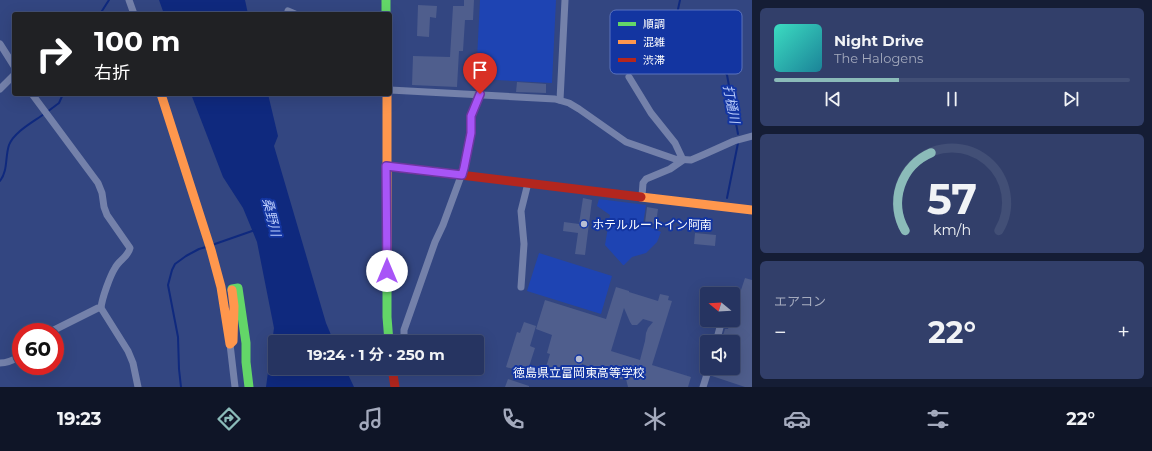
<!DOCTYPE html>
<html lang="ja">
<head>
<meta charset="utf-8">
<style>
	body { margin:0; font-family:Montserrat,"Noto Sans JP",sans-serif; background:#323f6a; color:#f1f3f6; height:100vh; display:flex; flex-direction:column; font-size:15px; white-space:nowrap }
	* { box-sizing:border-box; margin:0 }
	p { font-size:13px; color:#a4aabd }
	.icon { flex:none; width:22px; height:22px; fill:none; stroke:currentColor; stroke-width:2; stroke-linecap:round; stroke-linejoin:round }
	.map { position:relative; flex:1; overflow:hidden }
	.panel { display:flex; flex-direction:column; gap:8px; padding:8px; background:#151d35; width:400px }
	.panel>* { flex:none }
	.hud { position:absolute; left:12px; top:12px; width:380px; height:84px; border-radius:4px; box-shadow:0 4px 16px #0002,0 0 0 1px #424f76; background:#202124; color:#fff; overflow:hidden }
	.needle { width:26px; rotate:288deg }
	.fabs { position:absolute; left:700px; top:287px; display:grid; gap:8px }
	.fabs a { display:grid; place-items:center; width:40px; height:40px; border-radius:4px; background:#263461; box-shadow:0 4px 16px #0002,0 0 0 1px #424f76; font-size:20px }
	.speed { position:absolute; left:12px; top:323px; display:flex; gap:8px; font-size:20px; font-weight:700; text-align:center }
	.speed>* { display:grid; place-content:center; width:52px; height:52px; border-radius:50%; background:#263461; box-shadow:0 4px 16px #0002,0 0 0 1px #424f76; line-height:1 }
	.speed .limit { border:6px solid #d22; background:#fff; color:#111 }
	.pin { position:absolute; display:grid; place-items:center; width:34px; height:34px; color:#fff; margin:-41px -17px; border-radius:50% 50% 50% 0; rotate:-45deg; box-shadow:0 0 4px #0007 }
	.pin .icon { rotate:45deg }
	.me { position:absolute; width:44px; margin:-22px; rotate:0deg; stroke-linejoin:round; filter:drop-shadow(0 0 3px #0008) }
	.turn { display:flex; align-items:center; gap:14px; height:84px; padding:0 16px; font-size:18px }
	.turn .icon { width:52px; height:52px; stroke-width:2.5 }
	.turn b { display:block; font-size:28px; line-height:34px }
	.big { font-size:30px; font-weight:700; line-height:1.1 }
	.panel .widget { flex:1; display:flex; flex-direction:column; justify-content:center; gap:6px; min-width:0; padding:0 14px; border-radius:6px; background:#323f6a }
	.panel .dial { align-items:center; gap:0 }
	.dial svg { height:104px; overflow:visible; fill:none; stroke:#424f76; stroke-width:7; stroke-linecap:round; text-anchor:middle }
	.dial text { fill:#f1f3f6; stroke:none }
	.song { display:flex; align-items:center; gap:12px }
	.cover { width:48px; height:48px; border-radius:6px; background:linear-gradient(135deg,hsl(170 70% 55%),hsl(190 70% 35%)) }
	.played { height:4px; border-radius:2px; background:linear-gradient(90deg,#8bbbb9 35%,#424f76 35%) }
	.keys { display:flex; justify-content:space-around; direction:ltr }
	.heat { display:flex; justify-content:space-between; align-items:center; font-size:22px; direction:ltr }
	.trip { position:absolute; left:268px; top:335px; width:216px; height:40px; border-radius:4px; background:#263461; box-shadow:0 4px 16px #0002,0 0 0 1px #424f76; font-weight:700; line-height:40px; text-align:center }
	.tab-bar { display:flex; height:64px; justify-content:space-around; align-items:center; background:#0f1527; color:#a4aabd }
	.tab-bar .icon { width:28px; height:28px }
	.tab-bar .selected { color:#8bbbb9 }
	.tab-bar b { font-size:18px; color:#f1f3f6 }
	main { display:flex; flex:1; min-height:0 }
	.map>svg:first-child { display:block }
</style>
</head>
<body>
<main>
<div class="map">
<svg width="752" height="387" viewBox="0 0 752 387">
	<rect width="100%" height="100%" fill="#334681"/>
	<g fill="#1e44b3">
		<path d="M480 0H556L552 83 476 79Z"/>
		<path d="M599 199 646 205 643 224 661 232 657 242 646 253 632 257 624 265H623L605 245 610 215 597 206Z"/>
		<path d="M539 253 612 276 601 314 527 291Z"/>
	</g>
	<g fill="#0f297e">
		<path d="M159 0H245L248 14H164Z"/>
		<path d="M191 94H268L278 136 274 146 326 323 334 342H275V368H345L354 387H266L274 328 257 242 243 208 223 177Z"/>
	</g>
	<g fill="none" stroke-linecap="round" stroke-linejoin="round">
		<g stroke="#0f297e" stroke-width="2">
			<path d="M680 0 677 14 678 17 688 20 697 36 708 59 721 67 727 75 738 134"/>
			<path d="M100 14 109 0"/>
			<path d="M47 112 59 103 63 94"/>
			<path d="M0 181C8 171 5 157 9 145 14 132 33 122 44 114"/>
			<path d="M727 198 738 143"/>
			<path d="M212 245 255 230"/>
			<path d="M181 387 179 369 178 337 168 285 172 270 175 264 186 256 199 249 206 247"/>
		</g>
	</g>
	<g fill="#4f5e8d" fill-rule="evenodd">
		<path d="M464 0H474L473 20H465L463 51H459L457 87 412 85 413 56 450 57 453 6H464Z"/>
		<path d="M418 5 437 6 436 18 430 17 429 37 417 36Z"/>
		<path d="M517 82 546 84V93L516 92Z"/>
		<path d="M583 198 592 200 585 255 575 254 578 233 563 231 564 222 579 224Z"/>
		<path d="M647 207 658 209 656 224 645 223Z"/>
		<path d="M695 233 716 235 715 246 694 244Z"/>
		<path d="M745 278 752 280V387H745L712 376 715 368H733V342H721L725 329H728L731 320H733V313L735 308H733V298L738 299Z"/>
		<path d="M616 287 629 291V292L658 301 660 294 669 296 668 300 672 301 652 365 691 377 688 387H628L626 379H617L611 377 606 374 592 370 593 368 582 364 580 370 567 368 566 371 546 367 550 354 547 353 552 335 536 329 545 300 606 319ZM624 308 630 322 632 325H637L643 319 653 322 648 328 646 333 645 341 640 360 611 351Z"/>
		<path d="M524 322 536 326 530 346 535 348 527 373 506 367 517 332 520 333Z"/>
		<path d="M508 379 529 386V387H505Z"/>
	</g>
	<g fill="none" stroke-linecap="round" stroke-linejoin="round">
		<g stroke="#7481aa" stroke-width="7">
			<path d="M129 0 134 14"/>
			<path d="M288 11 295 14"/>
			<path d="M0 44 14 66"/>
			<path d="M629 77 651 113 675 143 683 160 670 169 646 179 643 183 642 196"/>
			<path d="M0 89 14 75"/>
			<path d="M390 90 555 99 569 103 579 109 626 142 675 159 691 160 705 154 734 141 752 136"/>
			<path d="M32 94 98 183 102 193 104 207 107 215 130 248C128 257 119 260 115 268 110 276 102 298 101 308L128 351 133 363 138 387"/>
			<path d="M560 100 565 0"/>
			<path d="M521 287 524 244 521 211 528 183"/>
			<path d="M50 332 98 308H101"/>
			<path d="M404 342V330L435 242 443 225 464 168 471 133V116L480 95"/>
			<path d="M716 342 722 320"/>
			<path d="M230 344 235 387"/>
			<path d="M0 363C8 363 14 360 21 356"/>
			<path d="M703 387 709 368"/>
		</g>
		<g stroke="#63d668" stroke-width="9">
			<path d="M386 0V14"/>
			<path d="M387 277V317L389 342"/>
			<path d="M232 290V289L238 288 246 343V362L249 387"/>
		</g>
		<g stroke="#ff974d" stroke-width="9">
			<path d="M161 94 211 250 221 287 230 344 233 341 234 306 232 290"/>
			<path d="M387 94V277"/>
			<path d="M641 197 752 210"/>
		</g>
		<g stroke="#b3261e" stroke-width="9">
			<path d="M386 166 641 197"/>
			<path d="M392 368 395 387"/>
		</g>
	</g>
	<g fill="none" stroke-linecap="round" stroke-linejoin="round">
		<defs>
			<path id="route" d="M387 271 386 166 462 175 464 168 471 133V116L480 94"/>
		</defs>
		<use href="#route" stroke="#6d37a1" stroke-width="10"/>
		<use href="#route" stroke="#a855f7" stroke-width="7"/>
	</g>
	<g fill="#b8bed3" stroke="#1335a1" stroke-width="1.5">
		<circle cx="584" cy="224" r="4"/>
		<circle cx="579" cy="359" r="4"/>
	</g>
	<g text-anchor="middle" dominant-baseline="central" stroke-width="4" stroke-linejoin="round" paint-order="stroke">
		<g font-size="12" fill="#fff" stroke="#1335a1" text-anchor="start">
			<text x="592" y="224">ホテルルートイン阿南</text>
			<text x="579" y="372" text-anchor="middle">徳島県立富岡東高等学校</text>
		</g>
		<g font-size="13" font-style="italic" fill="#b9cbfb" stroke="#1335a1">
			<text transform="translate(732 104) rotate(79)">打樋川</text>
			<text transform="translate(272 217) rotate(76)">桑野川</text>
		</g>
	</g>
	<rect x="610" y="10" width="132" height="64" rx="6" fill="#1335a1" stroke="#5a72bd" stroke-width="1"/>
	<rect x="618" y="22" width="18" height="4" fill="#63d668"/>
	<rect x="618" y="40" width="18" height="4" fill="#ff974d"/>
	<rect x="618" y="58" width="18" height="4" fill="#b3261e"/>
	<g font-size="11" fill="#fff">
		<text x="643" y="28">順調</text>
		<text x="643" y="46">混雑</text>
		<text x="643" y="64">渋滞</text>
	</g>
</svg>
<div class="fabs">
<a><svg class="needle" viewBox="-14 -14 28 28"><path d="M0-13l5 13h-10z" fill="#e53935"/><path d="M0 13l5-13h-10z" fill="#a4aabd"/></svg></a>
<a><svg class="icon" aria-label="sound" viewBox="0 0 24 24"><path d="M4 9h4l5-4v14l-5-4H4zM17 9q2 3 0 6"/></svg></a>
</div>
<div class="speed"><div class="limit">60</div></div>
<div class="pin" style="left:480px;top:94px;background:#d93025"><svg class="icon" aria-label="arrive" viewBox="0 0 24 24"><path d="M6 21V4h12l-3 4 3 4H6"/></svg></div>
<svg class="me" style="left:387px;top:271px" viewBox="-20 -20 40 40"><circle r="19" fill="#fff"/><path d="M0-13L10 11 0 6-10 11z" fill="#a855f7"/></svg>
<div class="trip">19:24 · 1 分 · 250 m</div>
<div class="hud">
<div class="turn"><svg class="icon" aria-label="right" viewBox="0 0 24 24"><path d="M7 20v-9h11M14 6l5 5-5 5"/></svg><div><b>100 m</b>右折</div></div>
</div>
</div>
<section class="panel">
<div class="widget">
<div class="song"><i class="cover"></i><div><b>Night Drive</b><p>The Halogens</p></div></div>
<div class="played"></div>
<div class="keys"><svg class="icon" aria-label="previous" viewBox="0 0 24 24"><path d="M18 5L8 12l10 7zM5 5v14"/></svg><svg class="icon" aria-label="pause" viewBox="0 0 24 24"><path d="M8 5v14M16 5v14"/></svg><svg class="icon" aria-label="next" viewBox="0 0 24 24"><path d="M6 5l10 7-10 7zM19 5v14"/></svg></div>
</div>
<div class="widget dial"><svg viewBox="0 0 100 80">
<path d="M14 69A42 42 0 1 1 86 69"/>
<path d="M14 69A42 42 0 0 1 34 9" stroke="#8bbbb9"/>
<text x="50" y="56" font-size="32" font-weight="700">57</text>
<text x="50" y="72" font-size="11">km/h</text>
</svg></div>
<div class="widget"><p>エアコン</p>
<div class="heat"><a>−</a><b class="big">22°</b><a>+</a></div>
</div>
</section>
</main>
<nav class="tab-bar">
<b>19:23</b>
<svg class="icon selected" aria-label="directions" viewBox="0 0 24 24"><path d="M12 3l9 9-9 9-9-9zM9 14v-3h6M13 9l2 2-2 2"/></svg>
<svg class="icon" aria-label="music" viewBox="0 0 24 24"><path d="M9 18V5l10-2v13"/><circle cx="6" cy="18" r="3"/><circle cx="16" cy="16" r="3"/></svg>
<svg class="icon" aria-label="phone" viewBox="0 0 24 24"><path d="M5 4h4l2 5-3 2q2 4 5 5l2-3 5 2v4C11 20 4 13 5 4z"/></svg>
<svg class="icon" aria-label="climate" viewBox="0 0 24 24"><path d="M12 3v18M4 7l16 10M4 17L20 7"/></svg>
<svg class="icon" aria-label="car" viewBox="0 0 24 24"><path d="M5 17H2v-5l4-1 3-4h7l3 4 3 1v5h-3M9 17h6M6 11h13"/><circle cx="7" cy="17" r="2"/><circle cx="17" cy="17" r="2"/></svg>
<svg class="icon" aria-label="filters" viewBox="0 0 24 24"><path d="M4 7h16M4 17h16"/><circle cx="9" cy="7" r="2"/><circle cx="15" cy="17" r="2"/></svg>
<b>22°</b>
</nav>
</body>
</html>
